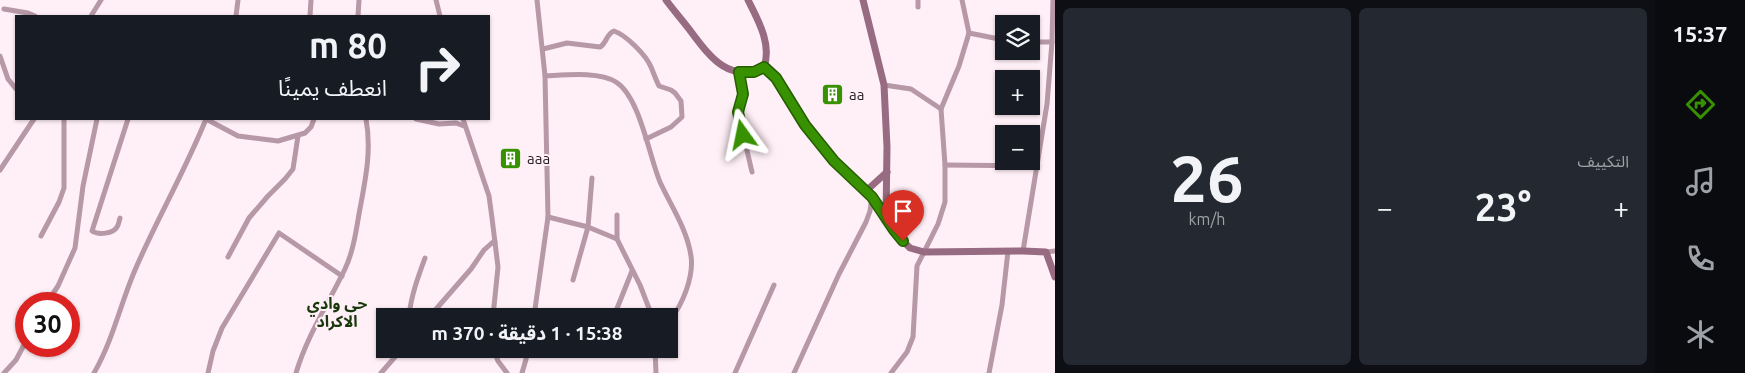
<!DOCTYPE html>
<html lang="ar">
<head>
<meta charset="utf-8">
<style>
	body { margin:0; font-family:Ubuntu,"Noto Sans Arabic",sans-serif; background:#242831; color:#f1f3f6; direction:rtl; height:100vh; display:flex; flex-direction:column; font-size:19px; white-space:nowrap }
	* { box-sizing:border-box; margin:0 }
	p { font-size:16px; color:#9ea1a6 }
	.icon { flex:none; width:28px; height:28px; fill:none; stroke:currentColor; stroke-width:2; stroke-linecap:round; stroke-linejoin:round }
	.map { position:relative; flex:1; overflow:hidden; direction:ltr }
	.sheet { display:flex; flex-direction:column; gap:8px; padding:8px; background:#0d0f14; width:600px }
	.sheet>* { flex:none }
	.guide { position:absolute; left:15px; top:15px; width:475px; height:105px; border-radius:0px; box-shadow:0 1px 4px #0004; direction:rtl; background:#171b24; color:#f1f3f6; overflow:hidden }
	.tools { position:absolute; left:995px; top:15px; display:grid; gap:10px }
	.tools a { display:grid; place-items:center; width:45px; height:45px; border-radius:0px; background:#171b24; box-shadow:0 1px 4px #0004; font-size:25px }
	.speed { position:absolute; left:15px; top:292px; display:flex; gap:10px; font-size:25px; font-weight:700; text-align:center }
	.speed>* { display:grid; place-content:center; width:65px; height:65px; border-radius:50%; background:#171b24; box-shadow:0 1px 4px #0004; line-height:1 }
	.speed .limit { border:8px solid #d22; background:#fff; color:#111 }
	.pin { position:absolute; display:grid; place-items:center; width:42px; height:42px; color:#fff; margin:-51px -21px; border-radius:50% 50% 50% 0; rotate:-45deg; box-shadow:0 0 5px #0007 }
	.pin .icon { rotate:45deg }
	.me { position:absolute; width:55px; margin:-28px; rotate:348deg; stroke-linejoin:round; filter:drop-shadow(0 0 4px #0008) }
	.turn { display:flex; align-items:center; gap:18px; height:105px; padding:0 20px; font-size:22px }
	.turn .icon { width:65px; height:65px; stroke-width:2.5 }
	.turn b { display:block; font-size:35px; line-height:42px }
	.big { font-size:38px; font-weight:700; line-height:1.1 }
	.sheet .widget { flex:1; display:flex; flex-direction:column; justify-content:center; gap:8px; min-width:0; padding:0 18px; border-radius:8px; background:#242831 }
	.sheet .dial { align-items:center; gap:0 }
	.dial b { font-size:65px; line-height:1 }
	.heat { display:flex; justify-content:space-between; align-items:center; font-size:28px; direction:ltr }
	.sheet .tiles { flex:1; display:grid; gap:8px; grid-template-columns:repeat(2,1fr) }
	.trip { position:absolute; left:376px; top:308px; width:302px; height:50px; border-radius:0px; background:#171b24; box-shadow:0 1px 4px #0004; font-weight:700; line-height:50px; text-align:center; direction:rtl }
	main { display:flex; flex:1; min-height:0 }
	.menu { display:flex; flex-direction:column; width:90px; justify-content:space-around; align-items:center; background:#090b0e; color:#9ea1a6 }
	.menu .icon { width:35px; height:35px }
	.menu .current { color:#389100 }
	.menu b { font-size:22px; color:#f1f3f6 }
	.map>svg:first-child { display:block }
</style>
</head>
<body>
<main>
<nav class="menu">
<b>15:37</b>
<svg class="icon current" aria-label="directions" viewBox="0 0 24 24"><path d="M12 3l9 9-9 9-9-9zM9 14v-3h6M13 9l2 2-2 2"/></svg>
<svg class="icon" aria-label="music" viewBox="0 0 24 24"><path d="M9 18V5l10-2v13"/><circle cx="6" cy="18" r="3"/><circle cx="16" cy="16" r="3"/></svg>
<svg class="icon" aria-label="phone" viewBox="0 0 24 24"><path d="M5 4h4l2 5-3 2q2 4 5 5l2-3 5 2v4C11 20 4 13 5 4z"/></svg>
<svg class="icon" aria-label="climate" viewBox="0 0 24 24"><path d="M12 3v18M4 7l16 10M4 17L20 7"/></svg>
</nav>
<section class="sheet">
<div class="tiles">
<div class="widget"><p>التكييف</p>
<div class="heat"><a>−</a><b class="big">23°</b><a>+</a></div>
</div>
<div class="widget dial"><b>26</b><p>km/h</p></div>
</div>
</section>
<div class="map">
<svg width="1055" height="373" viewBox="0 0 1055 373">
	<rect width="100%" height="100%" fill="#ffeff6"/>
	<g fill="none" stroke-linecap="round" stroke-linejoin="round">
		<g stroke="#b698a6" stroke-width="5">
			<path d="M436 0 440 16"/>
			<path d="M918 7V0"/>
			<path d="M4 9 28 13 35 16"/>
			<path d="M91 16 101 0"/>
			<path d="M236 16 238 0"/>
			<path d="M310 16 311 0"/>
			<path d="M358 16 359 0"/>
			<path d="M969 33 1004 40"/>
			<path d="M1031 42H1052"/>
			<path d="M543 49 567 43 600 47C607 43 606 34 614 31 626 35 646 55 651 67 654 74 656 80 659 86L671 90 675 93 681 101 682 117 671 127 646 139"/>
			<path d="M0 56 8 79 16 89"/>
			<path d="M739 72 743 94 738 112 752 172"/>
			<path d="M545 76C565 75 599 71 616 82 640 97 649 156 660 182 671 206 687 229 691 256 694 276 683 304 670 320"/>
			<path d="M884 85 911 89 941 109"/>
			<path d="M416 119 439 124 456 123 464 126"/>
			<path d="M463 119 489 196 492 218 498 267 493 316"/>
			<path d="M945 165 1037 166"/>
			<path d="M0 170 34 119"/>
			<path d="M548 217 588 227 617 239 640 285 652 316"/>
			<path d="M120 218C119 221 119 224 117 227 113 234 98 235 92 231L128 119"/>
			<path d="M41 236 59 202 64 188V119"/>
			<path d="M617 239V215"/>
			<path d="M1023 251 1047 104 1052 42 1053 0"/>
			<path d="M1046 252 1055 251"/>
			<path d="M228 257 249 218 268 196 285 179 293 169 298 136"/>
			<path d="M573 280 588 227 592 178"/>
			<path d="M46 304 58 286 75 248 83 186 97 119"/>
			<path d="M409 316C411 296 418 277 425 258"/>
			<path d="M430 316 471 269 484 250 493 242H495"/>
			<path d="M534 316 548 217 545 76 537 0"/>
			<path d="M614 316 632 271"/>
			<path d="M493 349 498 361 507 373"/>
			<path d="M655 349 656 373"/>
			<path d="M4 373 16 360 26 341"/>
			<path d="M94 373C113 340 120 305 135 270 157 219 185 171 206 119L238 136 278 141 305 133 311 127 314 119"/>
			<path d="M208 373 213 351 222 328 279 233 342 276"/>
			<path d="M296 373C307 336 328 304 345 269 353 252 356 232 359 214 365 182 372 151 366 119"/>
			<path d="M381 373 402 349"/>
			<path d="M522 373 529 349"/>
			<path d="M735 373 774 285"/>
			<path d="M794 373 839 274 866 222 870 211 872 197"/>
			<path d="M891 373 907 352 913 337 917 266 938 224 945 202V165L941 109 959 66 969 33 962 0"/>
			<path d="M989 373 1002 305 1008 251"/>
		</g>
		<g stroke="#976b81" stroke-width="7">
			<path d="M666 0C674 11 684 22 692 33 711 58 729 83 764 67 772 44 758 20 748 0"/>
			<path d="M863 0 884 85 887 147 886 217"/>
			<path d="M764 67 776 78 805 125 834 161 872 197 894 230 903 241 910 248 924 252 1023 251 1046 252 1055 277"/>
			<path d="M866 191 887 172"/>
		</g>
	</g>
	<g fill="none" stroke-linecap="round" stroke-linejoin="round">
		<defs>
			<path id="route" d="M743 135 738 112 743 94 739 72H754L764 67 776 78 805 125 834 161 872 197 894 230 903 241"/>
		</defs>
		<use href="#route" stroke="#245e00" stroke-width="12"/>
		<use href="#route" stroke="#389100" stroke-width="9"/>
	</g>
	<defs>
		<symbol id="building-square" viewBox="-11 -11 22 22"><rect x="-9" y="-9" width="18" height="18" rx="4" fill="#389100" stroke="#ffeff6"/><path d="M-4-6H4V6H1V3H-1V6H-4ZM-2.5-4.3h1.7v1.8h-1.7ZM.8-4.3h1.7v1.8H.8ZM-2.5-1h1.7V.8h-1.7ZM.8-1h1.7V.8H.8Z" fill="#fff"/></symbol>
	</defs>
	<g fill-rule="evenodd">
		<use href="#building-square" x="820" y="82" width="25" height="25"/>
		<use href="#building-square" x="498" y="146" width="25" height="25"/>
	</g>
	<g text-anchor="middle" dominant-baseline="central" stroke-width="4" stroke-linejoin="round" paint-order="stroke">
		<g font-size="15" fill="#251c21" stroke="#ffeff6" text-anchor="start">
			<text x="849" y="94">aa</text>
			<text x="527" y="158">aaa</text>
		</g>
		<g font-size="16" font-weight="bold" fill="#17370a" stroke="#ffeff6">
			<text x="337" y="303">حي وادي<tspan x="337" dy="18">الاكراد</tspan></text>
		</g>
	</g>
</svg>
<div class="tools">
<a><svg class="icon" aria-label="layers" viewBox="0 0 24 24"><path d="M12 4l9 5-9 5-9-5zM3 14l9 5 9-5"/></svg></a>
<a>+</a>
<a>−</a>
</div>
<div class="speed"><div class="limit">30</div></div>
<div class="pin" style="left:903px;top:241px;background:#d93025"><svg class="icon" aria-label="arrive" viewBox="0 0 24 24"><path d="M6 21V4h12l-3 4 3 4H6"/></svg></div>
<svg class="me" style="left:743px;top:135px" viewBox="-20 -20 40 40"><path d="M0-17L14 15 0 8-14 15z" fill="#389100" stroke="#fff" stroke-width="4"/></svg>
<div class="trip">15:38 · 1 دقيقة · 370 m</div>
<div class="guide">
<div class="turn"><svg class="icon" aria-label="right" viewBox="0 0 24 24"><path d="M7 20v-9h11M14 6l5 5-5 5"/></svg><div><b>80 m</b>انعطف يمينًا</div></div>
</div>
</div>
</main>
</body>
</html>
